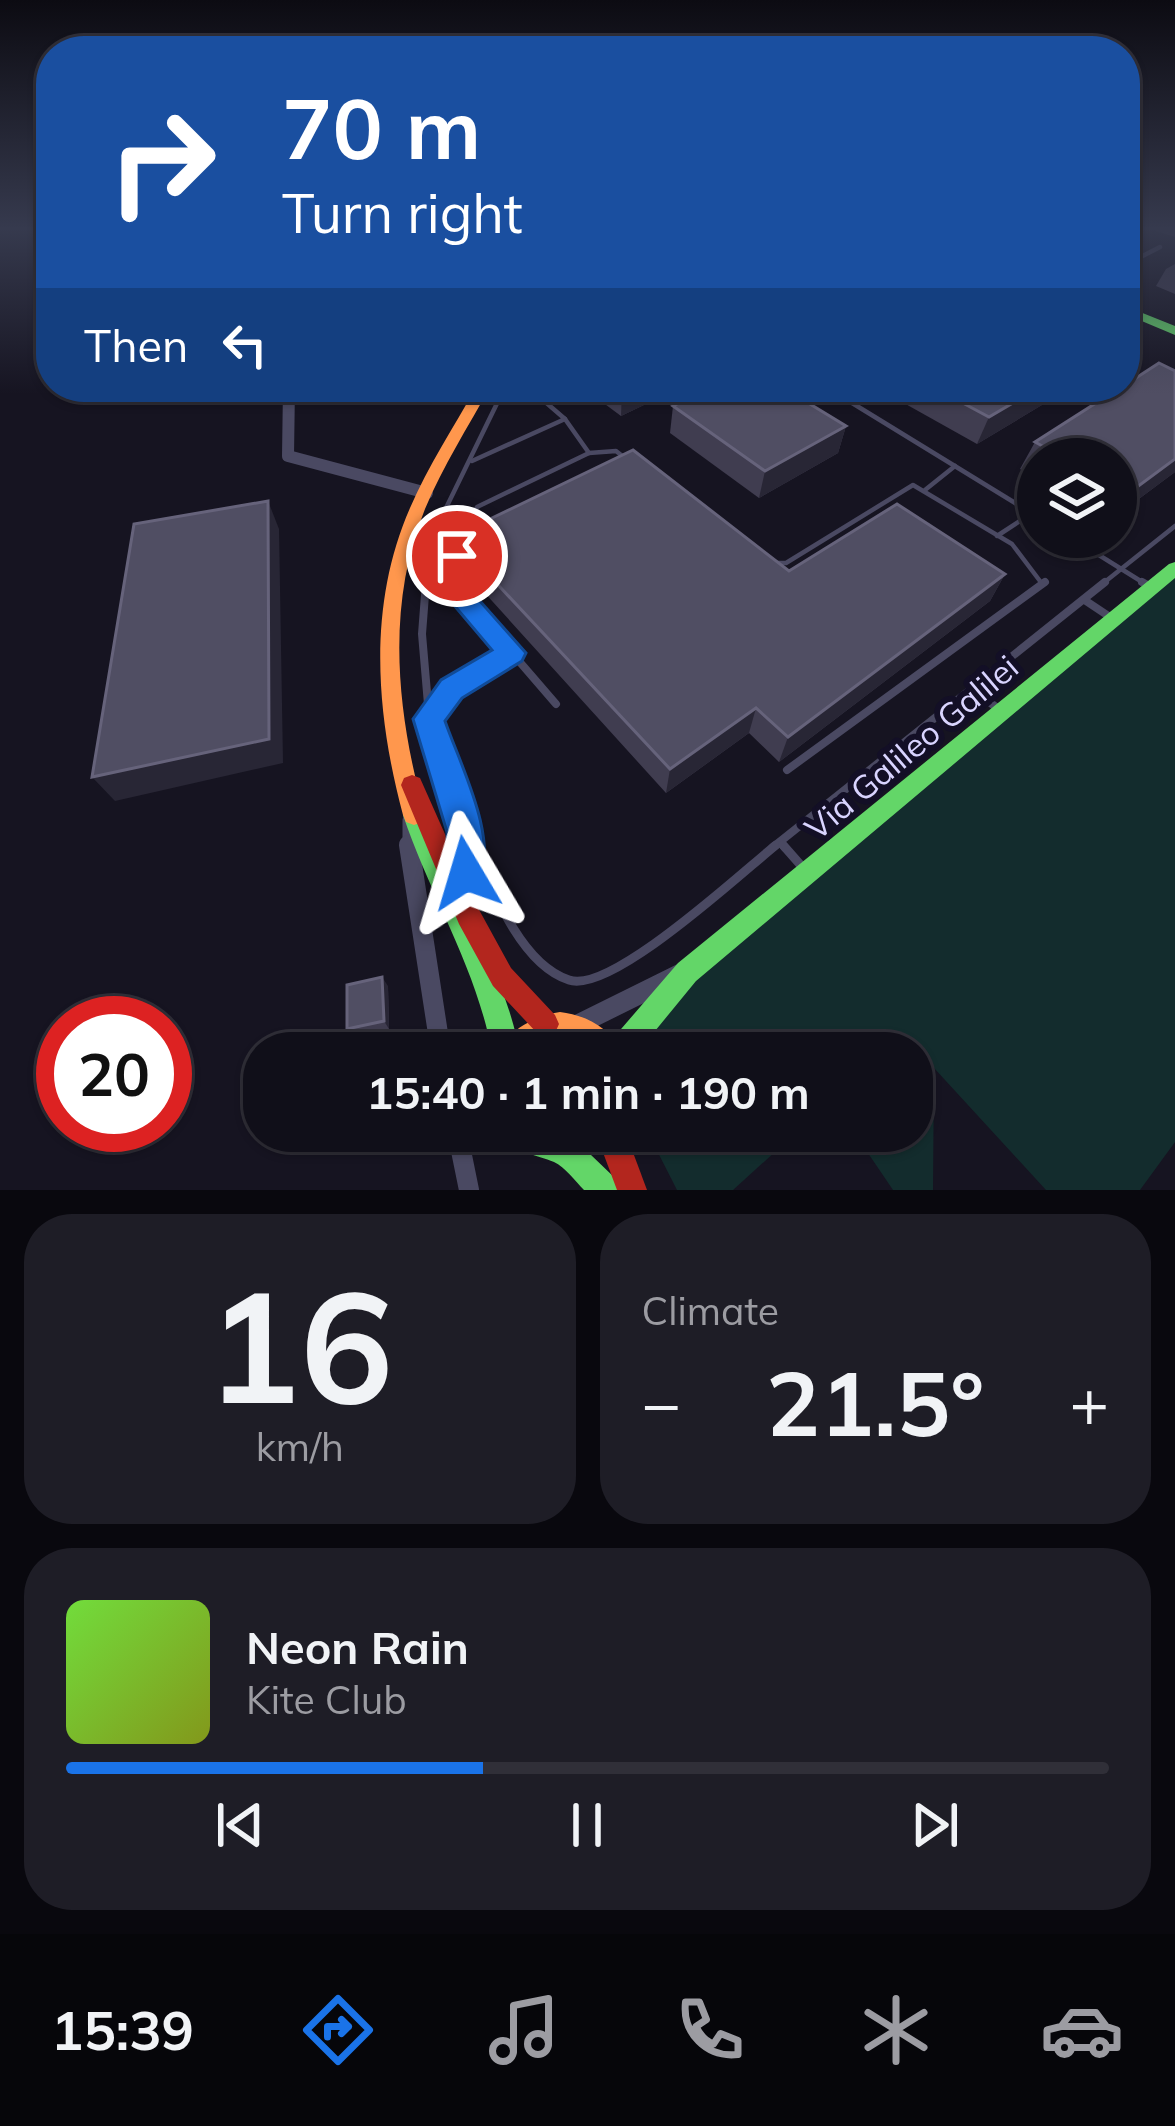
<!DOCTYPE html>
<html lang="en">
<head>
<meta charset="utf-8">
<style>
	body { margin:0; font-family:Mulish,sans-serif; background:#1e1d26; color:#f1f3f6; height:100vh; display:flex; flex-direction:column; font-size:45px; white-space:nowrap }
	* { box-sizing:border-box; margin:0 }
	p { font-size:39px; color:#9c9ca2 }
	.icon { flex:none; width:66px; height:66px; fill:none; stroke:currentColor; stroke-width:2; stroke-linecap:round; stroke-linejoin:round }
	.map { position:relative; height:1190px; overflow:hidden }
	.sheet { display:flex; flex-direction:column; gap:24px; padding:24px; background:#09080e; flex:1 }
	.sheet>* { flex:none }
	.hud { position:absolute; left:36px; top:36px; width:1104px; height:366px; border-radius:48px; box-shadow:0 3px 9px #0004,0 0 0 3px #302f38; background:#1a4fa0; color:#fff; overflow:hidden }
	.buttons { position:absolute; left:1017px; top:438px; display:grid; gap:24px }
	.buttons a { display:grid; place-items:center; width:120px; height:120px; border-radius:50%; background:#100f19; box-shadow:0 3px 9px #0004,0 0 0 3px #302f38; font-size:60px }
	.speed { position:absolute; left:36px; top:996px; display:flex; gap:24px; font-size:60px; font-weight:700; text-align:center }
	.speed>* { display:grid; place-content:center; width:156px; height:156px; border-radius:50%; background:#100f19; box-shadow:0 3px 9px #0004,0 0 0 3px #302f38; line-height:1 }
	.speed .limit { border:18px solid #d22; background:#fff; color:#111 }
	.pin { position:absolute; display:grid; place-items:center; width:102px; height:102px; color:#fff; margin:-51px; border:6px solid #fff; border-radius:50%; box-shadow:0 3px 12px #0007 }
	.me { position:absolute; width:132px; margin:-66px; rotate:353deg; stroke-linejoin:round; filter:drop-shadow(0 0 9px #0008) }
	.turn { display:flex; align-items:center; gap:42px; height:252px; padding:0 48px; font-size:54px }
	.turn .icon { width:156px; height:156px; stroke-width:2.5 }
	.turn b { display:block; font-size:84px; line-height:102px }
	.then { display:flex; align-items:center; height:114px; padding:0 48px; background:#0003; gap:24px; font-size:45px }
	.big { font-size:90px; font-weight:700; line-height:1.1 }
	.sheet .widget { flex:1; display:flex; flex-direction:column; justify-content:center; gap:18px; min-width:0; padding:0 42px; border-radius:48px; background:#1e1d26 }
	.sheet .dial { align-items:center; gap:0 }
	.dial b { font-size:156px; line-height:1 }
	.song { display:flex; align-items:center; gap:36px }
	.cover { width:144px; height:144px; border-radius:18px; background:linear-gradient(135deg,hsl(100 70% 55%),hsl(70 70% 35%)) }
	.played { height:12px; border-radius:6px; background:linear-gradient(90deg,#1a73e8 40%,#302f38 40%) }
	.keys { display:flex; justify-content:space-around; direction:ltr }
	.heat { display:flex; justify-content:space-between; align-items:center; font-size:66px; direction:ltr }
	.sheet .tiles { flex:1; display:grid; gap:24px; grid-template-columns:1fr 1fr }
	.widget:last-child { grid-column:span 2 }
	.trip { position:absolute; left:243px; top:1032px; width:690px; height:120px; border-radius:48px; background:#100f19; box-shadow:0 3px 9px #0004,0 0 0 3px #302f38; font-weight:700; line-height:120px; text-align:center }
	.dock { display:flex; height:192px; justify-content:space-around; align-items:center; background:#06060a; color:#9c9ca2 }
	.dock .icon { width:84px; height:84px }
	.dock .on { color:#1a73e8 }
	.dock b { font-size:54px; color:#f1f3f6 }
	.map>svg:first-child { display:block }
</style>
</head>
<body>
<div class="map">
<svg width="1175" height="1190" viewBox="0 0 1175 1190">
	<rect width="100%" height="100%" fill="#161421"/>
	<g fill="#132c2d">
		<path d="M1175 568V1142L1140 1190H1046L934 1068 933 1190H893L853 1131H912V1053H622L694 974Z"/>
		<path d="M647 1131H798L733 1190H677Z"/>
	</g>
	<g fill="none" stroke-linecap="round" stroke-linejoin="round">
		<g stroke="#4a4962" stroke-width="4.5">
			<path d="M1125 265 1160 247"/>
			<path d="M826 387 1038 517"/>
			<path d="M565 419 589 453"/>
			<path d="M472 461 565 419 528 387"/>
			<path d="M925 490 955 466"/>
			<path d="M467 532 477 507 589 453 616 451 626 459"/>
			<path d="M440 534 466 532"/>
			<path d="M997 536 1032 513"/>
			<path d="M1070 537 1147 585"/>
			<path d="M771 563H786L913 485 1012 544 1043 585"/>
			<path d="M425 585 446 508 505 387"/>
			<path d="M450 585 462 544"/>
			<path d="M1101 585 1175 526"/>
		</g>
		<g stroke="#4a4962" stroke-width="8">
			<path d="M426 582 422 634 429 716"/>
			<path d="M451 582 512 653"/>
			<path d="M1142 582 1149 586"/>
			<path d="M1086 601 1110 617"/>
			<path d="M973 689 997 708"/>
			<path d="M787 770 1045 582"/>
			<path d="M464 835 465 848"/>
			<path d="M780 842 785 848"/>
			<path d="M476 848 429 719 451 689 512 653 556 704"/>
			<path d="M772 848 1105 582"/>
		</g>
		<g stroke="#4a4962" stroke-width="9">
			<path d="M465 845 467 887"/>
			<path d="M474 845C492 888 520 964 569 980 610 995 740 874 776 845"/>
			<path d="M783 845 805 870"/>
		</g>
		<path stroke="#4a4962" stroke-width="12" d="M289 387 288 456 427 493"/>
		<path stroke="#4a4962" stroke-width="15" d="M410 848V820"/>
		<g stroke="#4a4962" stroke-width="20">
			<path d="M409 845 441 1053"/>
			<path d="M579 1024 682 973"/>
			<path d="M457 1131 469 1190"/>
		</g>
		<g fill="#63d668" fill-rule="evenodd">
			<path d="M1125 306 1175 326V335L1125 314Z"/>
			<path d="M1175 562V578L696 981 637 1053H605L609 1043 678 963 1169 564Z"/>
			<path d="M414 805 422 808C431 828 437 849 447 869 476 930 507 986 520 1053H492C477 968 430 896 403 815L406 808Z"/>
			<path d="M503 1131 558 1134 614 1131 609 1141 590 1154 616 1179 620 1190H584C575 1181 565 1167 554 1162 534 1154 513 1153 503 1131Z"/>
		</g>
		<g fill="#ff974d" fill-rule="evenodd">
			<path d="M476 387H490C468 427 443 466 425 509 385 607 397 715 425 815L422 822 414 825 406 822 403 815C376 714 367 606 410 508 428 466 454 427 476 387Z"/>
			<path d="M560 1012C586 1015 611 1028 622 1053H590L575 1041 560 1039 545 1042 531 1053H498C509 1029 535 1016 560 1012Z"/>
		</g>
		<g fill="#b3261e" fill-rule="evenodd">
			<path d="M412 775 420 778 477 906 511 968 555 1015 559 1024 555 1033 546 1037 537 1033 493 986 459 924 401 785 404 778Z"/>
			<path d="M595 1131H625L647 1190H617Z"/>
		</g>
	</g>
	<g fill="#403d50">
		<path d="M1158 227H1175V237L1156 231Z"/>
		<path d="M1175 264V294L1156 286 1166 269Z"/>
		<path d="M1175 371V472L1116 516V459H1038V479L1020 469 1035 442Z"/>
		<path d="M582 387H648L646 404 621 416Z"/>
		<path d="M907 387H1072L977 444 902 402Z"/>
		<path d="M673 406 846 426 838 453 759 498 670 433Z"/>
		<path d="M458 542 789 571 1005 574 990 601 779 762 749 733 666 793 463 569Z"/>
		<path d="M388 986 389 1029 354 1037 347 1029Z"/>
	</g>
	<g fill="#282635">
		<path d="M626 387H648L646 404 621 416 622 389Z"/>
		<path d="M1040 387H1072L977 444 989 417Z"/>
		<path d="M846 426 838 453 759 498 765 471Z"/>
		<path d="M1175 459V472L1116 516V512L1129 493Z"/>
		<path d="M268 501 279 529 283 763 115 801 92 777Z"/>
		<path d="M1005 574 990 601 779 762 788 737Z"/>
		<path d="M756 708 749 733 666 793 670 769Z"/>
		<path d="M382 977 388 986 389 1029 384 1021Z"/>
	</g>
	<g fill="#504e63" stroke="#66637b" stroke-width="3">
		<path d="M1159 363 1175 371V459L1129 493 1116 486V459H1066L1035 442 1121 387H1125V385Z"/>
		<path d="M713 387H782L846 426 765 471 673 406Z"/>
		<path d="M933 387H1040L989 417Z"/>
		<path d="M633 450 789 571 897 504 1005 574 788 737 756 708 670 769 458 542 461 533Z"/>
		<path d="M268 501 269 739 92 777 134 524Z"/>
		<path d="M382 977 384 1021 347 1029V985Z"/>
	</g>
	<linearGradient id="sky" x2="0" y2="1"><stop stop-color="#0c0b12"/><stop offset="0.58" stop-color="#363a4e"/><stop offset="1" stop-color="#363a4e" stop-opacity="0"/></linearGradient>
	<rect width="1175" height="394" fill="url(#sky)"/>
	<path fill="#1a73e8" stroke="#114b97" stroke-width="3" d="M457 546 470 556 464 583 526 653 522 661 462 698 445 721C461 767 499 838 479 886L466 891 453 886 448 873 447 832 413 719 441 680 492 650 437 585 444 556Z"/>
	<g text-anchor="middle" dominant-baseline="central" stroke-width="12" stroke-linejoin="round" paint-order="stroke">
		<g font-size="33" fill="#d9d4ff" stroke="#130f26">
			<text transform="translate(911 747) rotate(-40)">Via Galileo Galilei</text>
		</g>
	</g>
</svg>
<div class="buttons">
<a><svg class="icon" aria-label="layers" viewBox="0 0 24 24"><path d="M12 4l9 5-9 5-9-5zM3 14l9 5 9-5"/></svg></a>
</div>
<div class="speed"><div class="limit">20</div></div>
<div class="pin" style="left:457px;top:556px;background:#d93025"><svg class="icon" aria-label="arrive" viewBox="0 0 24 24"><path d="M6 21V4h12l-3 4 3 4H6"/></svg></div>
<svg class="me" style="left:466px;top:873px" viewBox="-20 -20 40 40"><path d="M0-17L14 15 0 8-14 15z" fill="#1a73e8" stroke="#fff" stroke-width="4"/></svg>
<div class="trip">15:40 · 1 min · 190 m</div>
<div class="hud">
<div class="turn"><svg class="icon" aria-label="right" viewBox="0 0 24 24"><path d="M7 20v-9h11M14 6l5 5-5 5"/></svg><div><b>70 m</b>Turn right</div></div>
<div class="then">Then<svg class="icon" aria-label="left" viewBox="0 0 24 24"><path d="M17 20v-9H6M10 6l-5 5 5 5"/></svg></div>
</div>
</div>
<section class="sheet">
<div class="tiles">
<div class="widget dial"><b>16</b><p>km/h</p></div>
<div class="widget"><p>Climate</p>
<div class="heat"><a>−</a><b class="big">21.5°</b><a>+</a></div>
</div>
<div class="widget">
<div class="song"><i class="cover"></i><div><b>Neon Rain</b><p>Kite Club</p></div></div>
<div class="played"></div>
<div class="keys"><svg class="icon" aria-label="previous" viewBox="0 0 24 24"><path d="M18 5L8 12l10 7zM5 5v14"/></svg><svg class="icon" aria-label="pause" viewBox="0 0 24 24"><path d="M8 5v14M16 5v14"/></svg><svg class="icon" aria-label="next" viewBox="0 0 24 24"><path d="M6 5l10 7-10 7zM19 5v14"/></svg></div>
</div>
</div>
</section>
<nav class="dock">
<b>15:39</b>
<svg class="icon on" aria-label="directions" viewBox="0 0 24 24"><path d="M12 3l9 9-9 9-9-9zM9 14v-3h6M13 9l2 2-2 2"/></svg>
<svg class="icon" aria-label="music" viewBox="0 0 24 24"><path d="M9 18V5l10-2v13"/><circle cx="6" cy="18" r="3"/><circle cx="16" cy="16" r="3"/></svg>
<svg class="icon" aria-label="phone" viewBox="0 0 24 24"><path d="M5 4h4l2 5-3 2q2 4 5 5l2-3 5 2v4C11 20 4 13 5 4z"/></svg>
<svg class="icon" aria-label="climate" viewBox="0 0 24 24"><path d="M12 3v18M4 7l16 10M4 17L20 7"/></svg>
<svg class="icon" aria-label="car" viewBox="0 0 24 24"><path d="M5 17H2v-5l4-1 3-4h7l3 4 3 1v5h-3M9 17h6M6 11h13"/><circle cx="7" cy="17" r="2"/><circle cx="17" cy="17" r="2"/></svg>
</nav>
</body>
</html>
